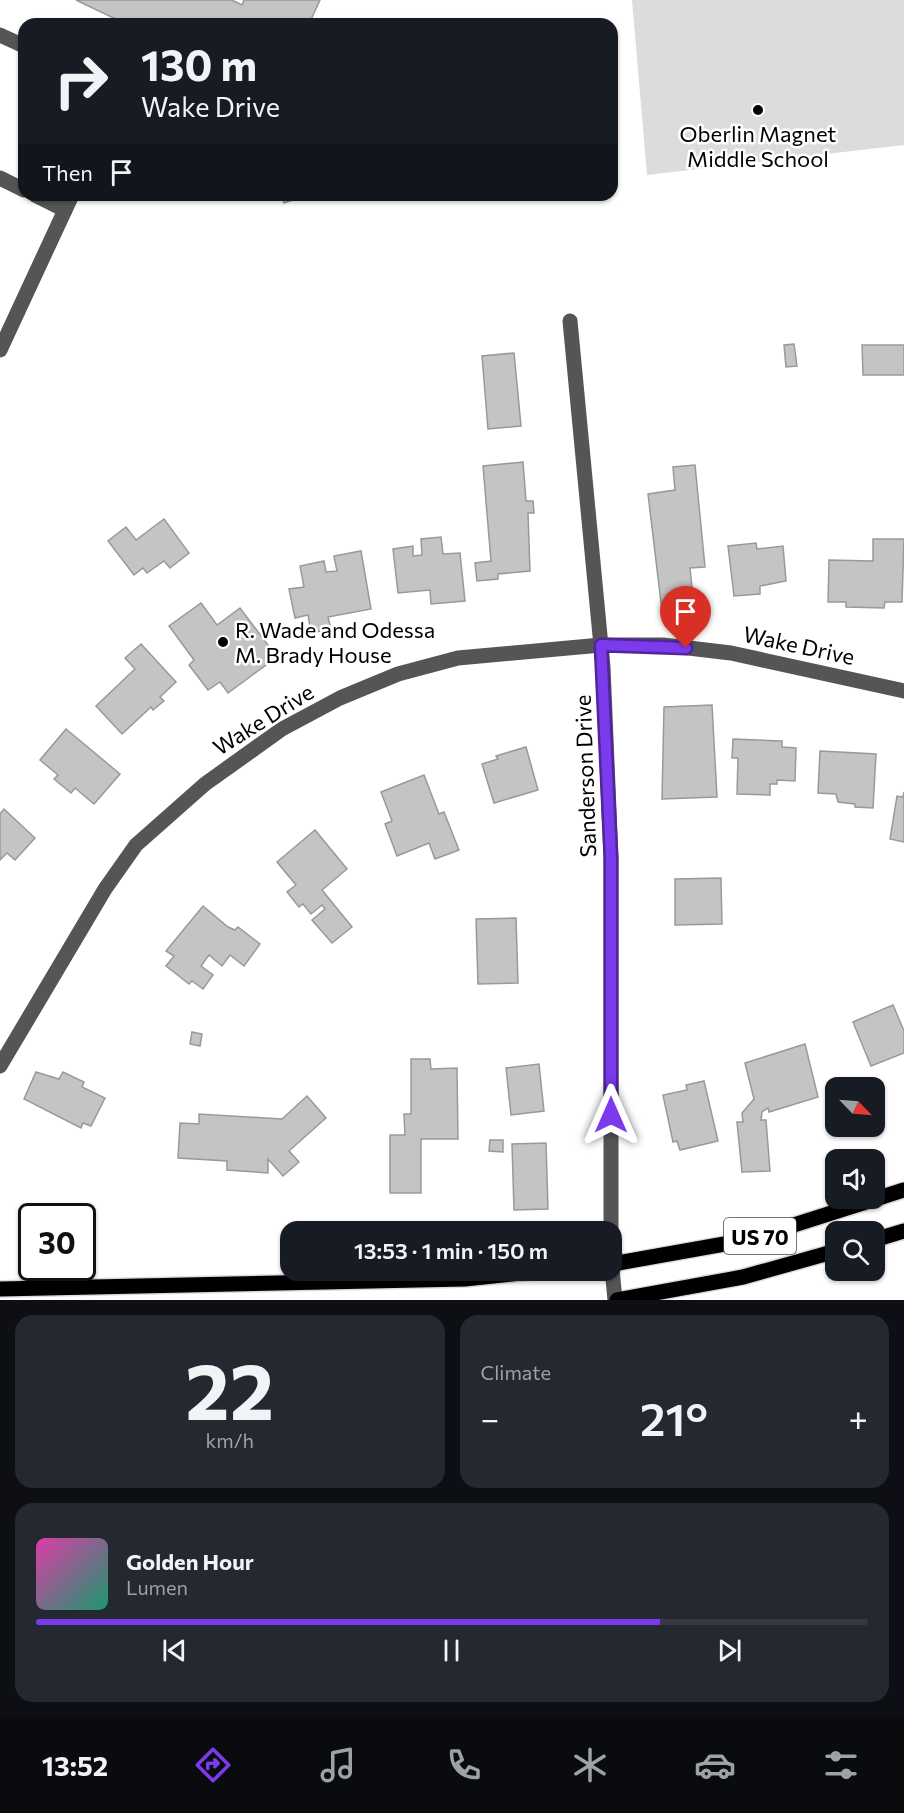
<!DOCTYPE html>
<html lang="en">
<head>
<meta charset="utf-8">
<style>
	body { margin:0; font-family:Commissioner,sans-serif; background:#242831; color:#f1f3f6; height:100vh; display:flex; flex-direction:column; font-size:22px; white-space:nowrap }
	* { box-sizing:border-box; margin:0 }
	p { font-size:20px; color:#9ea1a6 }
	.icon { flex:none; width:33px; height:33px; fill:none; stroke:currentColor; stroke-width:2; stroke-linecap:round; stroke-linejoin:round }
	.map { position:relative; height:1300px; overflow:hidden }
	.drawer { display:flex; flex-direction:column; gap:15px; padding:15px; background:#0d0f14; flex:1 }
	.drawer>* { flex:none }
	.guide { position:absolute; left:18px; top:18px; width:600px; height:183px; border-radius:18px; box-shadow:0 2px 4px #0004; background:#171b24; color:#f1f3f6; overflow:hidden }
	.needle { width:39px; rotate:115deg }
	.tools { position:absolute; left:825px; top:1077px; display:grid; gap:12px }
	.tools a { display:grid; place-items:center; width:60px; height:60px; border-radius:12px; background:#171b24; box-shadow:0 2px 4px #0004; font-size:30px }
	.speed { position:absolute; left:18px; top:1203px; display:flex; gap:12px; font-size:30px; font-weight:700; text-align:center }
	.speed>* { display:grid; place-content:center; width:78px; height:78px; border-radius:50%; background:#171b24; box-shadow:0 2px 4px #0004; line-height:1 }
	.speed .limit { border:3px solid #111; border-radius:9px; background:#fff; color:#111 }
	.pin { position:absolute; display:grid; place-items:center; width:51px; height:51px; color:#fff; margin:-62px -26px; border-radius:50% 50% 50% 0; rotate:-45deg; box-shadow:0 0 6px #0007 }
	.pin .icon { rotate:45deg }
	.me { position:absolute; width:66px; margin:-33px; rotate:0deg; stroke-linejoin:round; filter:drop-shadow(0 0 4px #0008) }
	.turn { display:flex; align-items:center; gap:21px; height:126px; padding:0 24px; font-size:27px }
	.turn .icon { width:78px; height:78px; stroke-width:2.5 }
	.turn b { display:block; font-size:42px; line-height:51px }
	.then { display:flex; align-items:center; height:57px; padding:0 24px; background:#0003; gap:12px; font-size:22px }
	.big { font-size:45px; font-weight:600; line-height:1.1 }
	.drawer .widget { flex:1; display:flex; flex-direction:column; justify-content:center; gap:9px; min-width:0; padding:0 21px; border-radius:18px; background:#242831 }
	.drawer .dial { align-items:center; gap:0 }
	.dial b { font-size:78px; line-height:1 }
	.song { display:flex; align-items:center; gap:18px }
	.cover { width:72px; height:72px; border-radius:9px; background:linear-gradient(135deg,hsl(320 70% 55%),hsl(160 70% 35%)) }
	.played { height:6px; border-radius:3px; background:linear-gradient(90deg,#7c3aed 75%,#363941 75%) }
	.keys { display:flex; justify-content:space-around; direction:ltr }
	.heat { display:flex; justify-content:space-between; align-items:center; font-size:33px; direction:ltr }
	.drawer .tiles { flex:1; display:grid; gap:15px; grid-template-columns:1fr 1fr }
	.widget:last-child { grid-column:span 2 }
	.trip { position:absolute; left:280px; top:1221px; width:342px; height:60px; border-radius:18px; background:#171b24; box-shadow:0 2px 4px #0004; font-weight:600; line-height:60px; text-align:center }
	.tab-bar { display:flex; height:96px; justify-content:space-around; align-items:center; background:#090b0e; color:#9ea1a6 }
	.tab-bar .icon { width:42px; height:42px }
	.tab-bar .selected { color:#7c3aed }
	.tab-bar b { font-size:27px; color:#f1f3f6 }
	.map>svg:first-child { display:block }
</style>
</head>
<body>
<div class="map">
<svg width="904" height="1300" viewBox="0 0 904 1300">
	<rect width="100%" height="100%" fill="#fff"/>
	<path fill="#dcdcdc" d="M632 0H904V145L647 175Z"/>
	<g fill="#c4c4c4" stroke="#999" stroke-width="1.5">
		<path d="M76 0H232L242 5 244 0H320L309 24H126Z"/>
		<path d="M281 195H307L284 203Z"/>
		<path d="M794 344 797 366 786 367 784 345Z"/>
		<path d="M862 345H904V375H863Z"/>
		<path d="M514 353 521 426 488 429 482 356Z"/>
		<path d="M523 462 526 501H533L534 513H528L530 571 498 574V579L477 581 475 563 491 561 483 466Z"/>
		<path d="M695 465 705 567 690 568 694 608 662 611 648 494 675 490 673 467Z"/>
		<path d="M164 519 189 553 170 568 164 561 147 573 143 568 134 575 108 541 126 527 136 540Z"/>
		<path d="M441 537 443 554 460 553 465 601 431 604 430 590 398 593 393 549 413 546V556L422 555 421 539Z"/>
		<path d="M873 539H904L902 602H885L884 608 846 607V602H828L829 560 873 561Z"/>
		<path d="M756 543 757 549 783 546 786 581 760 586V594L734 596 728 546Z"/>
		<path d="M361 551 371 609 328 617 331 629 311 633 308 615 295 618 289 589 304 587 300 566 324 561 326 572 337 571 334 556Z"/>
		<path d="M201 603 217 625 240 608 277 657 228 693 220 682 208 690 189 665 194 660 169 626Z"/>
		<path d="M141 644 176 682 160 697 164 701 153 710 151 707 122 734 96 706 135 669 125 658Z"/>
		<path d="M712 705 717 797 662 799 664 707Z"/>
		<path d="M66 729 120 774 94 804 75 788 71 793 54 779 58 775 40 760Z"/>
		<path d="M733 739 782 741V747L796 748 795 781 777 780V784H770V795L737 794 738 758H732Z"/>
		<path d="M526 747 538 790 494 803 482 764 498 759 496 756Z"/>
		<path d="M820 751 876 754 873 808 855 807V804L838 802 836 794 818 793Z"/>
		<path d="M424 775 439 814 444 812 459 850 435 859 429 843 397 856 385 824 392 821 381 792Z"/>
		<path d="M904 792V842L890 839 897 796 903 797Z"/>
		<path d="M4 809 35 838 15 860 7 853 0 860V814Z"/>
		<path d="M315 830 347 869 322 890 352 927 332 943 312 920 325 909 322 905 311 914 303 904 299 907 287 892 296 885 277 862Z"/>
		<path d="M721 878 722 924 675 925V879Z"/>
		<path d="M203 906 228 927 235 930 238 927 260 944 244 966 230 955 222 966 209 955 201 966 213 975 203 989 192 981 189 984 166 966 174 956 166 951Z"/>
		<path d="M516 918 518 983 478 984 476 919Z"/>
		<path d="M893 1005 904 1031V1053L871 1066 853 1022Z"/>
		<path d="M192 1032 202 1034 200 1046 190 1044Z"/>
		<path d="M805 1044 818 1097 769 1112 768 1108 762 1112 761 1120H766L770 1171 742 1172 737 1122H743L742 1113 754 1099 745 1063Z"/>
		<path d="M411 1059H430L431 1069 457 1068 458 1139H421V1193H390V1135H405L404 1114H411Z"/>
		<path d="M539 1064 544 1111 511 1115 506 1068Z"/>
		<path d="M36 1072 59 1079 63 1072 84 1082 82 1087 105 1098 91 1126 83 1123 81 1128 24 1099Z"/>
		<path d="M704 1081 718 1141 680 1150 677 1141 673 1142 663 1095 687 1090 686 1085Z"/>
		<path d="M307 1096 326 1118 289 1151 299 1162 283 1176 268 1159V1173L227 1170V1161L178 1158 180 1123 199 1124V1114L282 1119Z"/>
		<path d="M490 1140H503V1152L489 1151Z"/>
		<path d="M546 1143 548 1209 514 1210 512 1144Z"/>
	</g>
	<g fill="none" stroke-linecap="round" stroke-linejoin="round">
		<defs>
			<g id="major">
				<path d="M874 1240 904 1231"/>
				<path d="M612 1264 747 1240 904 1190"/>
				<path d="M0 1289 465 1279 548 1270"/>
				<path d="M617 1300 743 1277 836 1251"/>
			</g>
		</defs>
		<use href="#major" stroke="#dbdbdb" stroke-width="18"/>
		<g stroke="#555" stroke-width="15">
			<path d="M0 35 24 46"/>
			<path d="M0 178 24 190"/>
			<path d="M35 195 65 210"/>
			<path d="M570 321 603 667 611 858V1232"/>
			<path d="M0 350 72 195"/>
			<path d="M0 1066 105 889 136 845 205 784 282 729 340 698 398 674 458 658 601 645H663L731 653 904 691"/>
			<path d="M612 1269 615 1300"/>
		</g>
		<use href="#major" stroke="#000" stroke-width="15"/>
	</g>
	<g fill="none" stroke-linecap="round" stroke-linejoin="round">
		<defs>
			<path id="route" d="M611 1115V858L601 645 686 648"/>
		</defs>
		<use href="#route" stroke="#51269a" stroke-width="15"/>
		<use href="#route" stroke="#7c3aed" stroke-width="10"/>
	</g>
	<g fill="#000" stroke="#fff" stroke-width="2">
		<circle cx="758" cy="110" r="6"/>
		<circle cx="223" cy="642" r="6"/>
	</g>
	<g text-anchor="middle" dominant-baseline="central" stroke-width="5" stroke-linejoin="round" paint-order="stroke">
		<rect fill="#fff" stroke="#4c4c4c" stroke-width="1.5" x="724" y="1218" width="72" height="36" rx="4.5"/>
		<g font-size="21" font-weight="bold" fill="#000">
			<text x="760" y="1236">US 70</text>
		</g>
		<g font-size="22" fill="#000" stroke="#fff">
			<text x="758" y="133">Oberlin Magnet<tspan x="758" dy="25">Middle School</tspan></text>
			<text x="235" y="629" text-anchor="start">R. Wade and Odessa<tspan x="235" dy="25">M. Brady House</tspan></text>
		</g>
		<g font-size="22" fill="#000" stroke="#fff">
			<text transform="translate(799 645) rotate(12)">Wake Drive</text>
			<text transform="translate(263 719) rotate(-32)">Wake Drive</text>
			<text transform="translate(585 776) rotate(-92)">Sanderson Drive</text>
		</g>
	</g>
</svg>
<div class="tools">
<a><svg class="needle" viewBox="-14 -14 28 28"><path d="M0-13l5 13h-10z" fill="#e53935"/><path d="M0 13l5-13h-10z" fill="#9ea1a6"/></svg></a>
<a><svg class="icon" aria-label="sound" viewBox="0 0 24 24"><path d="M4 9h4l5-4v14l-5-4H4zM17 9q2 3 0 6"/></svg></a>
<a><svg class="icon" aria-label="search" viewBox="0 0 24 24"><circle cx="10" cy="10" r="6"/><path d="M15 15l6 6"/></svg></a>
</div>
<div class="speed"><div class="limit">30</div></div>
<div class="pin" style="left:686px;top:648px;background:#d93025"><svg class="icon" aria-label="arrive" viewBox="0 0 24 24"><path d="M6 21V4h12l-3 4 3 4H6"/></svg></div>
<svg class="me" style="left:611px;top:1115px" viewBox="-20 -20 40 40"><path d="M0-17L14 15 0 8-14 15z" fill="#7c3aed" stroke="#fff" stroke-width="4"/></svg>
<div class="trip">13:53 · 1 min · 150 m</div>
<div class="guide">
<div class="turn"><svg class="icon" aria-label="right" viewBox="0 0 24 24"><path d="M7 20v-9h11M14 6l5 5-5 5"/></svg><div><b>130 m</b>Wake Drive</div></div>
<div class="then">Then<svg class="icon" aria-label="arrive" viewBox="0 0 24 24"><path d="M6 21V4h12l-3 4 3 4H6"/></svg></div>
</div>
</div>
<section class="drawer">
<div class="tiles">
<div class="widget dial"><b>22</b><p>km/h</p></div>
<div class="widget"><p>Climate</p>
<div class="heat"><a>−</a><b class="big">21°</b><a>+</a></div>
</div>
<div class="widget">
<div class="song"><i class="cover"></i><div><b>Golden Hour</b><p>Lumen</p></div></div>
<div class="played"></div>
<div class="keys"><svg class="icon" aria-label="previous" viewBox="0 0 24 24"><path d="M18 5L8 12l10 7zM5 5v14"/></svg><svg class="icon" aria-label="pause" viewBox="0 0 24 24"><path d="M8 5v14M16 5v14"/></svg><svg class="icon" aria-label="next" viewBox="0 0 24 24"><path d="M6 5l10 7-10 7zM19 5v14"/></svg></div>
</div>
</div>
</section>
<nav class="tab-bar">
<b>13:52</b>
<svg class="icon selected" aria-label="directions" viewBox="0 0 24 24"><path d="M12 3l9 9-9 9-9-9zM9 14v-3h6M13 9l2 2-2 2"/></svg>
<svg class="icon" aria-label="music" viewBox="0 0 24 24"><path d="M9 18V5l10-2v13"/><circle cx="6" cy="18" r="3"/><circle cx="16" cy="16" r="3"/></svg>
<svg class="icon" aria-label="phone" viewBox="0 0 24 24"><path d="M5 4h4l2 5-3 2q2 4 5 5l2-3 5 2v4C11 20 4 13 5 4z"/></svg>
<svg class="icon" aria-label="climate" viewBox="0 0 24 24"><path d="M12 3v18M4 7l16 10M4 17L20 7"/></svg>
<svg class="icon" aria-label="car" viewBox="0 0 24 24"><path d="M5 17H2v-5l4-1 3-4h7l3 4 3 1v5h-3M9 17h6M6 11h13"/><circle cx="7" cy="17" r="2"/><circle cx="17" cy="17" r="2"/></svg>
<svg class="icon" aria-label="filters" viewBox="0 0 24 24"><path d="M4 7h16M4 17h16"/><circle cx="9" cy="7" r="2"/><circle cx="15" cy="17" r="2"/></svg>
</nav>
</body>
</html>
